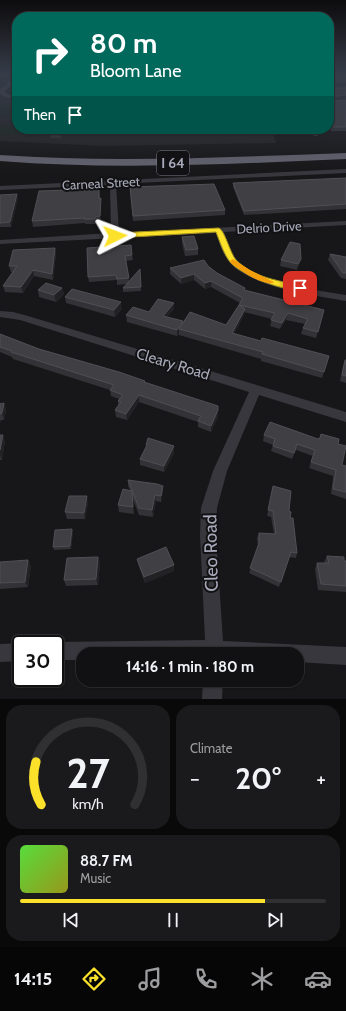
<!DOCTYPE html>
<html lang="en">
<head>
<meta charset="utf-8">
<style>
	body { margin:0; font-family:Cabin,sans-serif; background:#1a191b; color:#f1f3f6; height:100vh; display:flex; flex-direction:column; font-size:15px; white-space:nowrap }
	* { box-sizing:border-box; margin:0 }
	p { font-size:13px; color:#9c9d9f }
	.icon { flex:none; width:22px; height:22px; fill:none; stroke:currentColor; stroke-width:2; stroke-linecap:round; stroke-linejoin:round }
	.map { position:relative; height:699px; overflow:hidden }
	.sheet { display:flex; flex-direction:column; gap:6px; padding:6px; background:#09090a; flex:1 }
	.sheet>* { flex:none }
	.banner { position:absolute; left:12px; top:12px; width:322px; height:122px; border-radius:16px; box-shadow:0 1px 3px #0004,0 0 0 1px #303032; background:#00695c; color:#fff; overflow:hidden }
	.speed { position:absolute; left:12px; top:635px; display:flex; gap:8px; font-size:20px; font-weight:700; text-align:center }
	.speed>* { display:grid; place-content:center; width:52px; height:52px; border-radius:50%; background:#111012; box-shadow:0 1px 3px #0004,0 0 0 1px #303032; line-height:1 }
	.speed .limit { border:2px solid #111; border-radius:6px; background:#fff; color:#111 }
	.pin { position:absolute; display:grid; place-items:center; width:34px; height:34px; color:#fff; margin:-17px; border-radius:8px; box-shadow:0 2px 6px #0006 }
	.me { position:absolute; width:44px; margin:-22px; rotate:87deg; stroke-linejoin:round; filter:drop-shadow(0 0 3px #0008) }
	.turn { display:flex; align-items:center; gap:14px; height:84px; padding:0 12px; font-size:18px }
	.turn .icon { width:52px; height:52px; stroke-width:2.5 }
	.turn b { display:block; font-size:28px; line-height:34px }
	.then { display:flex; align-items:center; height:38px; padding:0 12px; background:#0003; gap:8px; font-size:15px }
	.big { font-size:30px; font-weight:700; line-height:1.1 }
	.sheet .card { flex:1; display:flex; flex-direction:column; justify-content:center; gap:6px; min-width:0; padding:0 14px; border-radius:16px; background:#1a191b }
	.sheet .dial { align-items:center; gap:0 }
	.dial svg { height:104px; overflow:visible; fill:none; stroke:#303032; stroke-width:7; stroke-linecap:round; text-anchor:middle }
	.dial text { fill:#f1f3f6; stroke:none }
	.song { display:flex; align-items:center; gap:12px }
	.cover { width:48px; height:48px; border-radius:6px; background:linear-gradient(135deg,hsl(110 70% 55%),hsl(60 70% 35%)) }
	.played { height:4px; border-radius:2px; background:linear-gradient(90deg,#fce12a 80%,#303032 80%) }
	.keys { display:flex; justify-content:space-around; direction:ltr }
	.heat { display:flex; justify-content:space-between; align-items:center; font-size:22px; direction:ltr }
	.sheet .tiles { flex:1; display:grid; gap:6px; grid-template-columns:1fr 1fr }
	.card:last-child { grid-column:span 2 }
	.trip { position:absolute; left:76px; top:647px; width:228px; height:40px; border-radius:16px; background:#111012; box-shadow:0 1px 3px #0004,0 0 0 1px #303032; font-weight:700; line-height:40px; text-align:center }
	.dock { display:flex; height:64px; justify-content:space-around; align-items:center; background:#070607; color:#9c9d9f }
	.dock .icon { width:28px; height:28px }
	.dock .on { color:#fce12a }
	.dock b { font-size:18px; color:#f1f3f6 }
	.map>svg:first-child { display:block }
</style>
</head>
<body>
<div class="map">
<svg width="346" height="699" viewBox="0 0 346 699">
	<rect width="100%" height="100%" fill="#171618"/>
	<path fill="#232225" d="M17 75 1 92 17 98V129H272L276 143 104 146 0 141V76Z"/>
	<g fill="#1c241f">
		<path d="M0 106H17L14 117 0 118Z"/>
		<path d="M17 125V129H52L51 134 0 135V126Z"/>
	</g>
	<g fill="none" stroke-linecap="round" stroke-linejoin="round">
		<g fill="#37373d" fill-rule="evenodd">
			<path d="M310 129H316L318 136H314Z"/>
			<path d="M346 169V173L116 184 119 233 346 221V225L224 232C227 241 230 253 237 260 261 285 313 289 346 295V301C314 295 253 288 230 263 223 255 219 243 216 233L0 244V240L111 233 110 185 0 190V186Z"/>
			<path d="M0 311 13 312 28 316 346 412V422L259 395 227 471 217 508 216 535 223 641 346 647V665L297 662V654H83V660H55V644H49L55 642 205 640 200 535 201 508 213 471 249 392 20 320 0 317Z"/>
			<path d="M21 643 24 644H21V661L0 662V644Z"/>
			<path d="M203 680H223L222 699H202Z"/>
		</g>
		<g fill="#45454e" fill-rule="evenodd">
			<path d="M17 75V80L5 91 7 94 17 96V100L3 96 0 94V89Z"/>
			<path d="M346 86V90L329 91V87Z"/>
		</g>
		<path fill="#63636f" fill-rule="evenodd" d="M346 153V159C230 164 116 170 0 161V155C116 163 230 157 346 153Z"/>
	</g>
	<g fill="#333236">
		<path d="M329 87 330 89 346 88V99L329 100 330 101 346 100V131H331L329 127Z"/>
		<path d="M64 129 61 138H51L49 131Z"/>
		<path d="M276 129H296L297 130 296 134 277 133Z"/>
		<path d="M346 178V209L244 215 233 187V183Z"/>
		<path d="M99 189 100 199 101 204V222H96V224H85V223L33 227 32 221Z"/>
		<path d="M130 192 225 210V215L133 221Z"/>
		<path d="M0 195 18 198 11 227H0Z"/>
		<path d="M182 237 198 249V255L185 256 182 243Z"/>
		<path d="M55 248 56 254 53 280 34 276 23 293 5 292 3 286 13 272H11L9 266Z"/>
		<path d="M87 248 132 255 133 260 126 261 129 282 140 269 141 291 123 292V288L127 284 117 285V280L89 282 88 277Z"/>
		<path d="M330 254 346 257V279L341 278 328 260Z"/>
		<path d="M301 259 299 265 297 270 280 266 281 260Z"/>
		<path d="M208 266 217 273 245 288V290L324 310 316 338 301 334 303 328 305 324 286 320 280 329 270 326 272 319 244 312V315L234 334 261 341 329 356 322 378 261 361V359L179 335V334L177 336 127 322 126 315 149 312 174 303V309L167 317 183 322 226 325 239 306 240 303 211 287 205 289 194 280 181 284 170 274V268Z"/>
		<path d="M62 288 64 294 56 302 39 297 38 290Z"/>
		<path d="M65 297 122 309 115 317 66 303Z"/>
		<path d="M0 334 39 349 145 381V383L218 410V417L211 432 198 427V422L139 402 127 420 116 417 115 410 118 406V401L119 399 111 396 110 390 13 359 12 357 0 352Z"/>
		<path d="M345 360H346V383L340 381 343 366Z"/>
		<path d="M4 403 6 410 4 420H1L0 423V404Z"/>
		<path d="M321 434 338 444 342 465 346 466V499L331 494 333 476 309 468 313 456 296 450 292 459 271 451 273 445 263 441 264 435 318 439H319Z"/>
		<path d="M0 435 5 441 2 460H0Z"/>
		<path d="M146 445 174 446V453L164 472 140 465V459L146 448Z"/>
		<path d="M128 480 163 492 161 502 156 501 153 517 139 515 132 497 134 514 119 512 118 505 130 490 128 486Z"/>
		<path d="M273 486 289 511 297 553 296 558 289 557 279 587 249 573 258 547 257 538 259 533 274 534 271 517 267 516Z"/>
		<path d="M88 503 85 519H67L65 512Z"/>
		<path d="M72 529 73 532 71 549 54 550 53 547Z"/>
		<path d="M327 556 346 561V592L318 590 315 569 317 563H325L324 562Z"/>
		<path d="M98 557 100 563 98 585 66 586 64 580Z"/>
		<path d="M137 559 174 565V571L145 583 138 564Z"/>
		<path d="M28 560 31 566 28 587 0 589V562Z"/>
	</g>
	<g fill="#222124">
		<path d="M346 81V84L329 85 330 82Z"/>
		<path d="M346 95V98L329 100V97Z"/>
		<path d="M60 129H64L61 138 60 130Z"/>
		<path d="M17 194 18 198 11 227 10 222Z"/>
		<path d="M101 198V222L100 216Z"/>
		<path d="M55 248 56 254 53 280 52 274Z"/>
		<path d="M301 259 299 265 297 270 298 264Z"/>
		<path d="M33 270 34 276 23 293 21 287Z"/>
		<path d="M194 274V280L181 284V278Z"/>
		<path d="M211 281V287L205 289V283Z"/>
		<path d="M62 288 64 294 56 302 54 295Z"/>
		<path d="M121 302 122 309 115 317 114 310Z"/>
		<path d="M174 303V309L163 322V316Z"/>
		<path d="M245 309 244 315 231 339 232 333Z"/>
		<path d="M288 313 286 320 280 329 282 323Z"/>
		<path d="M183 321 182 329H179V334L177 336V330Z"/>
		<path d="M139 395V402L127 420 126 414Z"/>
		<path d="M4 403 6 410 4 420 2 413Z"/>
		<path d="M218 410V417L211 432V426Z"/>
		<path d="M3 435 5 441 2 460 0 455V450Z"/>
		<path d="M174 446V453L164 472V466Z"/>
		<path d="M163 486V492L161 502V496Z"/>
		<path d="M155 495 156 501 153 517 152 510Z"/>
		<path d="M87 496 88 503 85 519 84 513Z"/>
		<path d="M72 529 73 532 71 549 70 546Z"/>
		<path d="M98 557 100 563 98 585 96 579Z"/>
		<path d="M28 560 31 566 28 587 25 582Z"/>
		<path d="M174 565V571L145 583 144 577Z"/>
	</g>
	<g fill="#3f3f44" stroke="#504f56">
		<path d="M329 75H346V81L329 83Z"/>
		<path d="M329 87 330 89 346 88V95L329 97Z"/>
		<path d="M329 98 330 101 346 100V127H332L329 122Z"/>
		<path d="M50 129H60V130L49 131Z"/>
		<path d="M277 129H296L297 130Z"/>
		<path d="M346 178V204L244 211 233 183Z"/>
		<path d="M214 184 225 210 133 216 130 187Z"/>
		<path d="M99 189V199L101 198 100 216 95 217V219H84V218L32 221 39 191Z"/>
		<path d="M17 194 10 222 0 223V195Z"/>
		<path d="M194 236 198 249 186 250 182 237Z"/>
		<path d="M290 242 300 244 301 259 298 264 281 260Z"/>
		<path d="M131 245 132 255 125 256 129 278 117 279 116 275 88 277 87 248Z"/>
		<path d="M55 248 52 274 33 270 21 287 3 286 17 266H9L13 250Z"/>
		<path d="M330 254 346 257V273H343Z"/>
		<path d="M204 260 208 266 217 273 245 288 244 290 324 310 318 332 303 328 308 319 288 313 282 323 271 320 275 313 239 305 243 298 211 281 205 283 194 274 181 278 170 268Z"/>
		<path d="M140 269 141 287 123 288Z"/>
		<path d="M46 283 62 288 54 295 38 290Z"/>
		<path d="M72 289 121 302 114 310 65 297Z"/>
		<path d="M158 299 174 303 163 316 183 321 177 330 126 315 133 307 149 312Z"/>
		<path d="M239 305 245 309 232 333 261 341 262 338 329 356 324 372 262 354 263 352 179 329 190 312 226 325Z"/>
		<path d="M0 334 39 349 119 372 145 381 144 382 218 406V410L211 426 198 421 201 416 139 395 126 414 115 410 121 402 118 401 123 395 110 390 114 385 11 352 12 351 0 347Z"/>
		<path d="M345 360H346V376L342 375Z"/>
		<path d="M4 403 2 413 0 414V404Z"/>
		<path d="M270 422 318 439 320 438 321 434 339 439 338 444 346 446 342 465 346 466V492L333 489 336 470 311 462 315 450 297 444 294 453 273 446 275 439 264 435Z"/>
		<path d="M0 435H3L0 450Z"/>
		<path d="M148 438 174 446 164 466 140 459 147 445H146Z"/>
		<path d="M128 480 157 484 163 486 161 496 155 495 152 510 139 508Z"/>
		<path d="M273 486 291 491 289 511 291 512 290 518H293L297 553 291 552 281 582 250 568 259 543V533L276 534 273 511 268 510Z"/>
		<path d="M123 489 132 491 133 507 118 505Z"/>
		<path d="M69 496H87L84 513 65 512Z"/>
		<path d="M72 529 70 546 53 547 55 530Z"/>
		<path d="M166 547 174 565 144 577 137 559Z"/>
		<path d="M327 556 344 557V561H346V586L321 584 317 563H329Z"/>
		<path d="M98 557 96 579 64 580 67 558Z"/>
		<path d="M28 560 25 582 0 583V562Z"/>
	</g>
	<linearGradient id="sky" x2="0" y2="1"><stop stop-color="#0d0c0d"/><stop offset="0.43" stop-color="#363c48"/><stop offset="1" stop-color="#363c48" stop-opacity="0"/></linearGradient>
	<rect width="346" height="173" fill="url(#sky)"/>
	<path fill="#fce12a" stroke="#a4921b" d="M219 228C225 231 230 253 236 260 253 278 281 281 303 286V290C287 293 242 275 231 263 224 255 220 242 216 232L115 238 112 236 115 233Z"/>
	<path fill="#f59e0b" d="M233 259 250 270 274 282 273 283C260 285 240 270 231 263L230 261Z"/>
	<g text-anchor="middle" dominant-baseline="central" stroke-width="4" stroke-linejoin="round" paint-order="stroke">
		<g font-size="13" fill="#a7a9b9" stroke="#121113">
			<text transform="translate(101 183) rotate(-3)">Carneal Street</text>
			<text transform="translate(269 227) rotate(-3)">Delrio Drive</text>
		</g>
		<rect fill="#121113" stroke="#7a7b87" stroke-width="1" x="157" y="151" width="32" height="24" rx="3"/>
		<g font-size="14" font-weight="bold" fill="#a7a9b9">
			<text x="173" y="163">I 64</text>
		</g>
		<g font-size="15" fill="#a7a9b9" stroke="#121113">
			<text transform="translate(173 364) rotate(17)">Cleary Road</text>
		</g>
		<g font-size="18" fill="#a7a9b9" stroke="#121113">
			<text transform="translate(211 553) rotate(-91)">Cleo Road</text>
		</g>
	</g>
</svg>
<div class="speed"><div class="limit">30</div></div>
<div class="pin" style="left:300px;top:288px;background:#d93025"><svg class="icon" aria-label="arrive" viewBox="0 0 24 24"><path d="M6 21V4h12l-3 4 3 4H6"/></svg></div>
<svg class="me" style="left:115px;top:236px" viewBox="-20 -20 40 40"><path d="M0-17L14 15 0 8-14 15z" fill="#fce12a" stroke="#fff" stroke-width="4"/></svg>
<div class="trip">14:16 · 1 min · 180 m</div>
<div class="banner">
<div class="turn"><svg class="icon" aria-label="right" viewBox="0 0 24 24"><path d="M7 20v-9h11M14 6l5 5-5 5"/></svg><div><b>80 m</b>Bloom Lane</div></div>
<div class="then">Then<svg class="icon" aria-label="arrive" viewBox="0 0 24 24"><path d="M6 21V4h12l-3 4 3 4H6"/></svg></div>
</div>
</div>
<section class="sheet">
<div class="tiles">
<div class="card dial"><svg viewBox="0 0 100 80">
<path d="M14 69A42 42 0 1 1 86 69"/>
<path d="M14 69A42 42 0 0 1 10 36" stroke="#fce12a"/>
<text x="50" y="56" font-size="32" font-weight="700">27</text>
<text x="50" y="72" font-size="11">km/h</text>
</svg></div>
<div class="card"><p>Climate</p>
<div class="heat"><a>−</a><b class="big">20°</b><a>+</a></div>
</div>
<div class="card">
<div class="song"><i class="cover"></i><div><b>88.7 FM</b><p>Music</p></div></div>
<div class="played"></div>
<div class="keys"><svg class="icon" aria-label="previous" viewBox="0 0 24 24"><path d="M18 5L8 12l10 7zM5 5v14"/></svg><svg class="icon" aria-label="pause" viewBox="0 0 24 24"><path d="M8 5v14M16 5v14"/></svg><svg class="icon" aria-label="next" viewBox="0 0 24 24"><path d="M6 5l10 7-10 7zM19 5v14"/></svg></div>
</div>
</div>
</section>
<nav class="dock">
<b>14:15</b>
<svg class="icon on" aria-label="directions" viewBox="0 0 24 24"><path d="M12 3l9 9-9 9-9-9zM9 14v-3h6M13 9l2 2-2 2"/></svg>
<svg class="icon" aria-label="music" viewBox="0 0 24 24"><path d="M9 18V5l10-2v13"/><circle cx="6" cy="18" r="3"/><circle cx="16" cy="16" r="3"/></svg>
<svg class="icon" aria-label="phone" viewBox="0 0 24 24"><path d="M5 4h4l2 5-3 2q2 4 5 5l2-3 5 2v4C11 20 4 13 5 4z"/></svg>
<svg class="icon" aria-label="climate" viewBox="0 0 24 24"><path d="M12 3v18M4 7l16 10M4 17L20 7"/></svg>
<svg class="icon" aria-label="car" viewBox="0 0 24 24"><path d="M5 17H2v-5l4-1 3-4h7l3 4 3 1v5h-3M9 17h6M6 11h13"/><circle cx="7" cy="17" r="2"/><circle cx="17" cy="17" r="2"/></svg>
</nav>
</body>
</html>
